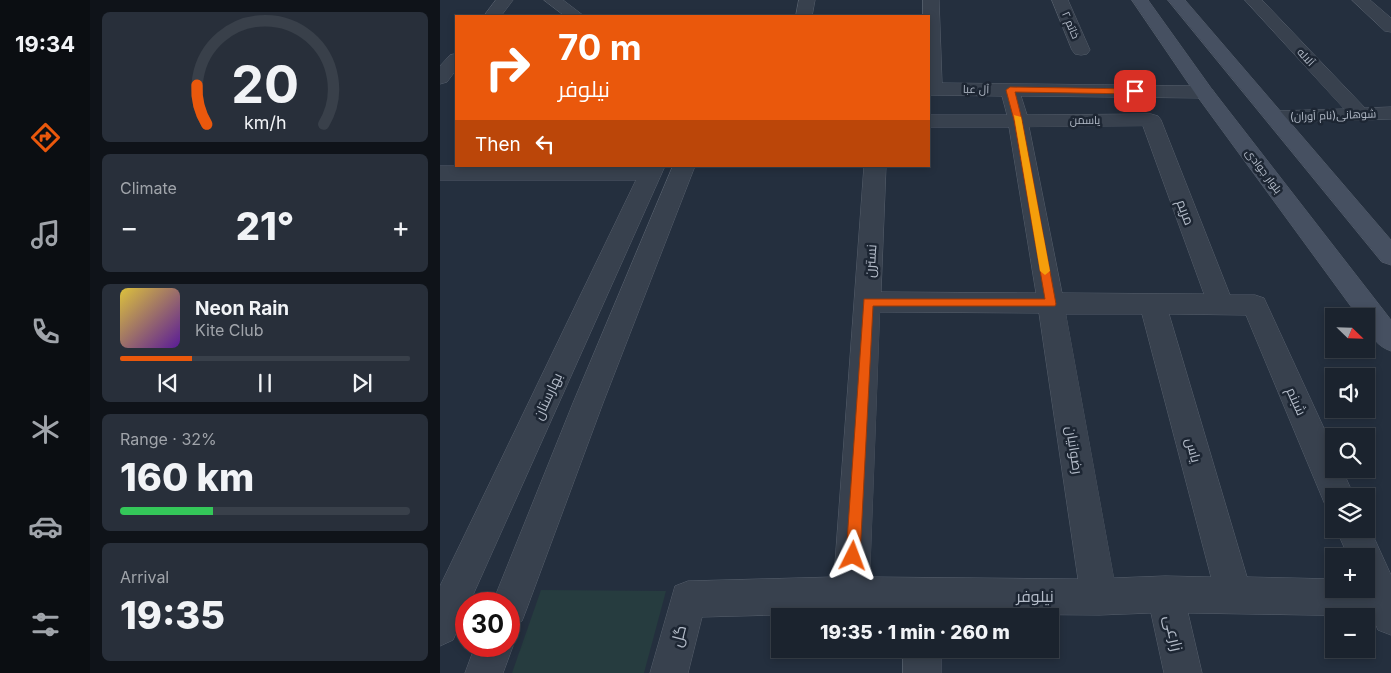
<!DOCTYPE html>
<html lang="en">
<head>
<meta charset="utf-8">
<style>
	body { margin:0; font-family:Inter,Cairo,sans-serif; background:#282f3a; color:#f1f3f6; height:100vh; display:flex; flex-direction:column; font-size:19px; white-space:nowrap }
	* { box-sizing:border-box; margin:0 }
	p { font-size:16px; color:#a0a4aa }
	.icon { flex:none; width:28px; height:28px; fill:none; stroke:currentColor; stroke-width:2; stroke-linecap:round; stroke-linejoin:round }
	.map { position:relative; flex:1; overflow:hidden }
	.drawer { display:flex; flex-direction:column; gap:12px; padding:12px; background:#0f1319; width:350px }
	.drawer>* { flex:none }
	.hud { position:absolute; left:15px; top:15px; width:475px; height:152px; border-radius:0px; box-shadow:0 2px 8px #0003,0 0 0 1px #39404a; background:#ea580c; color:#fff; overflow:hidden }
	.needle { width:32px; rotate:113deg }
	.buttons { position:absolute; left:885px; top:308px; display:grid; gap:10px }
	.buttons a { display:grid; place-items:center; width:50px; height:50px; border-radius:0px; background:#1b232e; box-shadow:0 2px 8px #0003,0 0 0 1px #39404a; font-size:25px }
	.speed { position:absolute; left:15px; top:592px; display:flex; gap:10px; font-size:25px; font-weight:700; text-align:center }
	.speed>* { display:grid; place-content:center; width:65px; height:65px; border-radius:50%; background:#1b232e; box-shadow:0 2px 8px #0003,0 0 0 1px #39404a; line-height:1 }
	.speed .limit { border:8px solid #d22; background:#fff; color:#111 }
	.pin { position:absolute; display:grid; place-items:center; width:42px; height:42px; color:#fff; margin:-21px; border-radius:10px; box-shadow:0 2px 8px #0006 }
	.me { position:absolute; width:55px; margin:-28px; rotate:3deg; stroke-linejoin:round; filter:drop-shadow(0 0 4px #0008) }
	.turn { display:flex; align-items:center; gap:18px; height:105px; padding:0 20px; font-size:22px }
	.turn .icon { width:65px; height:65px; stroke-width:2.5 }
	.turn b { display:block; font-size:35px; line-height:42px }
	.then { display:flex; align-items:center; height:48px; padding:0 20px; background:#0003; gap:10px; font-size:19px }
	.big { font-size:38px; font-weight:800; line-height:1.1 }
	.drawer .card { flex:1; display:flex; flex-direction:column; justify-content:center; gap:8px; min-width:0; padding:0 18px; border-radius:8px; background:#282f3a }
	.drawer .dial { align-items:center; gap:0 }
	.dial svg { height:130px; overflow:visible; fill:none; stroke:#39404a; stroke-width:7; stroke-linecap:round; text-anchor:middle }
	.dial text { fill:#f1f3f6; stroke:none }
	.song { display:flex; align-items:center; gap:15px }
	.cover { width:60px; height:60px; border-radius:8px; background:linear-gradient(135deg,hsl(50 70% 55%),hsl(270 70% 35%)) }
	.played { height:5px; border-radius:2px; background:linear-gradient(90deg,#ea580c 25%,#39404a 25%) }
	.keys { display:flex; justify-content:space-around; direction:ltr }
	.heat { display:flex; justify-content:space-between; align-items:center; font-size:28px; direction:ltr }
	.charge { height:8px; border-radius:4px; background:linear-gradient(90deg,#34c759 32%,#39404a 0) }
	.trip { position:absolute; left:331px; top:608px; width:288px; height:50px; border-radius:0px; background:#1b232e; box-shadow:0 2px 8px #0003,0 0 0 1px #39404a; font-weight:800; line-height:50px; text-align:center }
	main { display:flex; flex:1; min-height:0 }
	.menu { display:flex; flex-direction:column; width:90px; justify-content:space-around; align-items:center; background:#0b0e12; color:#a0a4aa }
	.menu .icon { width:35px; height:35px }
	.menu .selected { color:#ea580c }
	.menu b { font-size:22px; color:#f1f3f6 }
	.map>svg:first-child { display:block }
</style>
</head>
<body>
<main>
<nav class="menu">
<b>19:34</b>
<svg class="icon selected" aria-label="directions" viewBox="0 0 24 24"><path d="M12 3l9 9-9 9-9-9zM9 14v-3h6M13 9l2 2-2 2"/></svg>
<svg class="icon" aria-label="music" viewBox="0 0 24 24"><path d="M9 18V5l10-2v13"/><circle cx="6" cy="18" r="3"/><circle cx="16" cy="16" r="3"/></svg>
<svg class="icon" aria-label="phone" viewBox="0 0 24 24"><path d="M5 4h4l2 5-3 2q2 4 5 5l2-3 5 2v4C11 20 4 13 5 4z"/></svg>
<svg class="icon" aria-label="climate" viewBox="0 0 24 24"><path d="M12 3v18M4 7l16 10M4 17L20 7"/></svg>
<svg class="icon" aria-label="car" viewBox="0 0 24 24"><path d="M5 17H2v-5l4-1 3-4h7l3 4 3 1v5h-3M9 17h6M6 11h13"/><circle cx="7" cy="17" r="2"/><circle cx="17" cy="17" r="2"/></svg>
<svg class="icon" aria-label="filters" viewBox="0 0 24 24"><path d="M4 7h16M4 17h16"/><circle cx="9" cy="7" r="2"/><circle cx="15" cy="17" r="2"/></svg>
</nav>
<section class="drawer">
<div class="card dial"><svg viewBox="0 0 100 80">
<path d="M14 69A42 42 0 1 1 86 69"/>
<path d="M14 69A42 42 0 0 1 8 45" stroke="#ea580c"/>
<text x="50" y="56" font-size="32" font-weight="700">20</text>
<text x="50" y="72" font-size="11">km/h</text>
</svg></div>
<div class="card"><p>Climate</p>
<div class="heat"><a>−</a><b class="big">21°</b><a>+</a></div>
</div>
<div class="card">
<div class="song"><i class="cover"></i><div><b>Neon Rain</b><p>Kite Club</p></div></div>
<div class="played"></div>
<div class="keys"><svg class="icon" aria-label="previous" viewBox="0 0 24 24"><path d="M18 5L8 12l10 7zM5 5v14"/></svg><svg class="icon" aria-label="pause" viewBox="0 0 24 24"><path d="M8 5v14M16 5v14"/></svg><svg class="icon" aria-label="next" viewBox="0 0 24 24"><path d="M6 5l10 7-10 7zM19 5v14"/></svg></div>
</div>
<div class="card"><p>Range · 32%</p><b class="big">160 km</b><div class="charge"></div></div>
<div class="card"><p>Arrival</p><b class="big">19:35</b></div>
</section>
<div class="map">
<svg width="951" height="673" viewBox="0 0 951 673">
	<rect width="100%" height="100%" fill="#242f3e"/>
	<path fill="#263c3f" d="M101 590 226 591 204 673H72Z"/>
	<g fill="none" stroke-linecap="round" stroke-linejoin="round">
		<defs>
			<g id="street">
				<path d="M56 0H73L61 16H44Z"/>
				<path d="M104 0H123L144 16H125Z"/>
				<path d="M359 0H375L372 16H356Z"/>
				<path d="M483 0H499L502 83 764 86 771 88 774 92 771 96 764 98 581 96 587 115 711 114 718 116 721 120 790 295H815L824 298 894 450V469H902L914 496H894V510L886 507 806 315 729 314 807 577 894 579V589H926V556H908L896 529H926V520L951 575V635L938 630 932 616 748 613 762 673H724L711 613 659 615 411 613 262 617 248 673H210L235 586 248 581 394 577 424 166H446L441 292 596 293 569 127H489V115H567L562 96 489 95V16H483ZM703 126 764 294 622 293 589 127ZM440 312 599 313 638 579 430 577ZM626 314H702L771 577 725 576 674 578Z"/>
				<path d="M612 0H628L650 50 647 54 641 55 635 54 632 50Z"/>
				<path d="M805 0H822L925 108 951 107V119L835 123 828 121 825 117 828 113 835 111 904 109Z"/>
				<path d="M912 0H930L951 18V32L945 31Z"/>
				<path d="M16 54V70L7 82 0 84V66L10 55Z"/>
				<path d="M0 166H225L29 604H26V611L13 640 0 646V586L196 180H0Z"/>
				<path d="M233 166H255L163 403 87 608 82 621 69 626V604H52L133 403Z"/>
				<path d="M69 636 73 646 63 673H25L35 646H69Z"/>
				<rect x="463" y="649" width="38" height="24"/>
			</g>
			<g id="secondary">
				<path d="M692 0H708L771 88 951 320V351C936 346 926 332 926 316H918L757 96Z"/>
				<path d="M728 0H745L951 240V265L942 262Z"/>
			</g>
		</defs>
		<use href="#street" stroke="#565f6c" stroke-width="1"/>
		<use href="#secondary" stroke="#565f6c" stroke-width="1"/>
		<use href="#street" fill="#38414e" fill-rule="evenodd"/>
		<use href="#secondary" fill="#465061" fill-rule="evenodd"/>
	</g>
	<path fill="#ea580c" stroke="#983908" d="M570 87 695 89 699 91 695 94 575 92 582 120 616 304 615 306H433L420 556 418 561 413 563 408 561 406 556 424 299H605L574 120 566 90Z"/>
	<path fill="#f59e0b" d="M574 115 581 117 610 271 605 275 600 271Z"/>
	<g text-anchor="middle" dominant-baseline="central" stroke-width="5" stroke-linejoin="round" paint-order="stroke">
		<g font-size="11" fill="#b4bcc9" stroke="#1d2633">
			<text transform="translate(631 25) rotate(67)">خاتم ۲</text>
			<text transform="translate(866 57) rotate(47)">آلاله</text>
			<text transform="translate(536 89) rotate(1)">آل عبا</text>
			<text transform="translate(893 115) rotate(-2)">شوهانی(نام آوران)</text>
			<text x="645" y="120">یاسمن</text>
			<text transform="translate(824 171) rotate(53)">بلوار جوادی</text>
		</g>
		<g font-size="14" fill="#b4bcc9" stroke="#1d2633">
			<text transform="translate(746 212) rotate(69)">مریم</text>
			<text transform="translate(430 261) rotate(-87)">نسترن</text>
			<text transform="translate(107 396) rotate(-65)">بهارستان</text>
			<text transform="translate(857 401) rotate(66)">شبنم</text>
			<text transform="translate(635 450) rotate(81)">رضوانیان</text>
			<text transform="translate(754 450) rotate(75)">یاس</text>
		</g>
		<g font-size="16" fill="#b4bcc9" stroke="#1d2633">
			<text x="595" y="596">نیلوفر</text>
			<text transform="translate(734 633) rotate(77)">زارعی</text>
			<text transform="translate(238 636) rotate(-76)">گل</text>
		</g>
	</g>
</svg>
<div class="buttons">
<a><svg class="needle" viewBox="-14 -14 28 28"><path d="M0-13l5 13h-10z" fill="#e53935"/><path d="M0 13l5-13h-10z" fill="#a0a4aa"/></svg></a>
<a><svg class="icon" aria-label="sound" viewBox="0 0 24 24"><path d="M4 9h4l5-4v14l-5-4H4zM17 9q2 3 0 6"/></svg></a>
<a><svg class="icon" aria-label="search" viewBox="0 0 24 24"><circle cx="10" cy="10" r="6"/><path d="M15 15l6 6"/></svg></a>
<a><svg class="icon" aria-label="layers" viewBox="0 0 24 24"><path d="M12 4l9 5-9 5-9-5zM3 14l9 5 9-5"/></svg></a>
<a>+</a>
<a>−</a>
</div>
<div class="speed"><div class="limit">30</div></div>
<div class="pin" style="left:695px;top:91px;background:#d93025"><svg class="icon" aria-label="arrive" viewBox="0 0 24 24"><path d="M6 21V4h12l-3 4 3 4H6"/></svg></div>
<svg class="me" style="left:413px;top:556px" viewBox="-20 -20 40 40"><path d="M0-17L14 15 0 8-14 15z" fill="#ea580c" stroke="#fff" stroke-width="4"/></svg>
<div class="trip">19:35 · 1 min · 260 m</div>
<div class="hud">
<div class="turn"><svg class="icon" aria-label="right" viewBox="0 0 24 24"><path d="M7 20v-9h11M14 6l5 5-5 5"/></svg><div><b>70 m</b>نیلوفر</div></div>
<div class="then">Then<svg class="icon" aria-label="left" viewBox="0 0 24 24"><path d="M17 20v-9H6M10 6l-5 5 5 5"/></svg></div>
</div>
</div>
</main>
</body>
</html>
